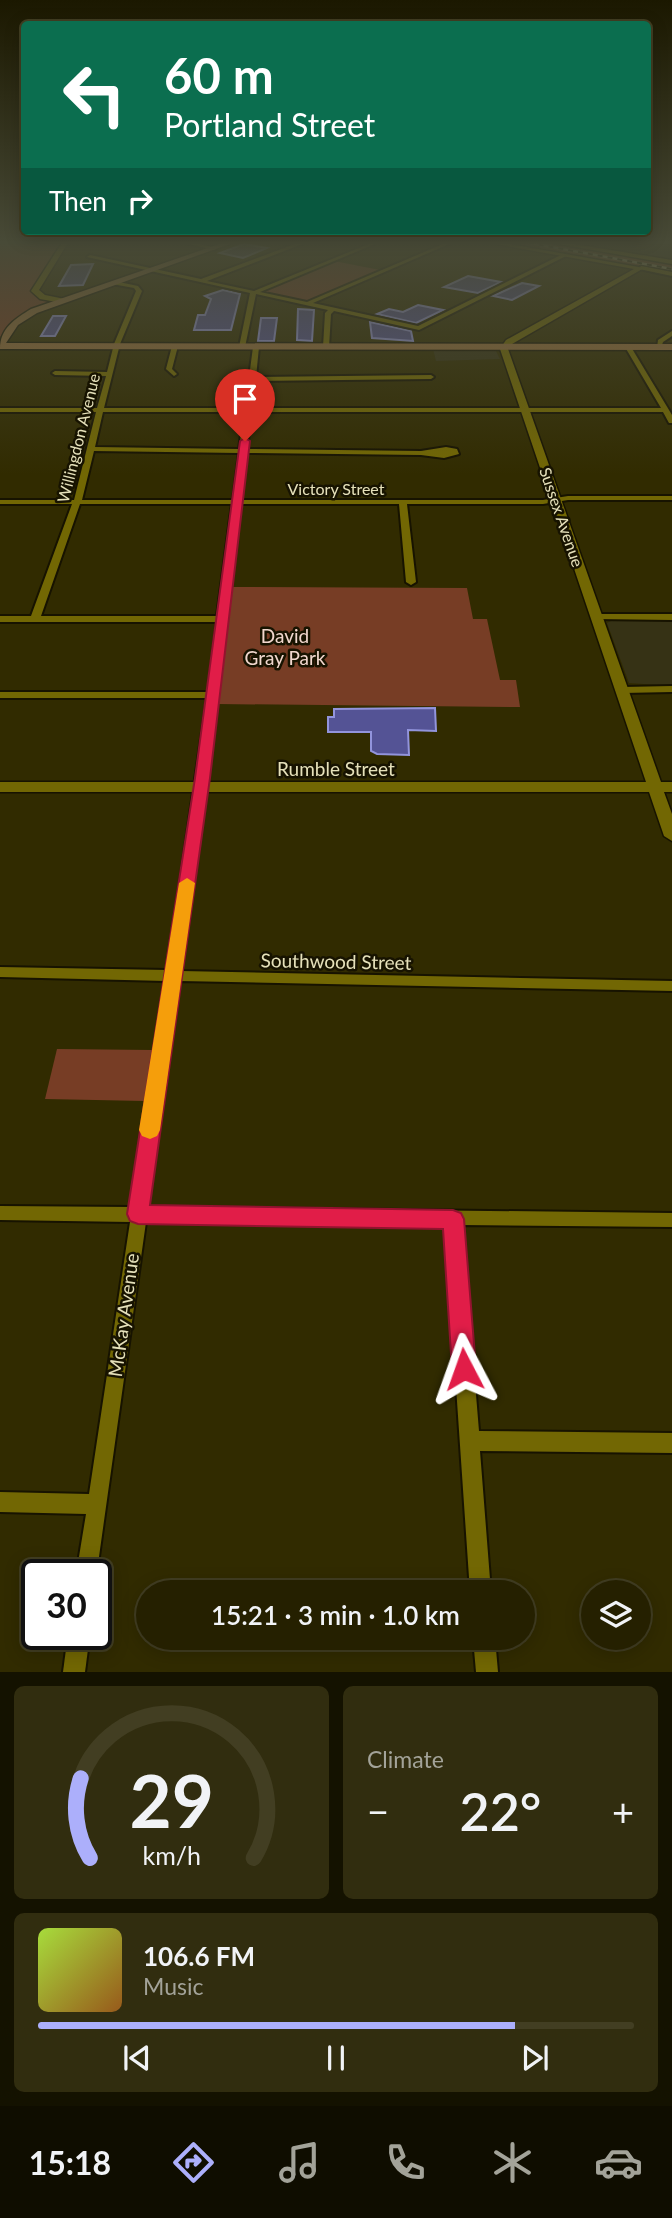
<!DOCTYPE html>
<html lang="en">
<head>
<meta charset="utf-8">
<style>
	body { margin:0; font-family:Lato,sans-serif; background:#312d0f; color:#f1f3f6; height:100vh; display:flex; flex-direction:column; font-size:26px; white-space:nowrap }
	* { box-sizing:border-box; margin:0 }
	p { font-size:23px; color:#a3a399 }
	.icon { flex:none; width:38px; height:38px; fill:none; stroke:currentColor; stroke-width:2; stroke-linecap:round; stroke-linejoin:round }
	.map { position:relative; height:1672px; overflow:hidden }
	.side { display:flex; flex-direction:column; gap:14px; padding:14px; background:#141200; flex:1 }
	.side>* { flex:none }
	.guide { position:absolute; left:21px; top:21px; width:630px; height:214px; border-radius:7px; box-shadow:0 4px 18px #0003,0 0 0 2px #423e22; background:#0b6e4f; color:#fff; overflow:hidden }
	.fabs { position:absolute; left:581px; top:1580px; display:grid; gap:14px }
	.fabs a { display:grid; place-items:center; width:70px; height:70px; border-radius:50%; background:#252000; box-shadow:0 4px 18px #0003,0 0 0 2px #423e22; font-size:35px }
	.speed { position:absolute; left:21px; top:1559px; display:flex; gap:14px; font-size:35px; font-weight:700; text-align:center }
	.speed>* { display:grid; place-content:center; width:91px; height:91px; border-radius:50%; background:#252000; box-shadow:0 4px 18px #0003,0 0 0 2px #423e22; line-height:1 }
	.speed .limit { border:4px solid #111; border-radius:10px; background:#fff; color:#111 }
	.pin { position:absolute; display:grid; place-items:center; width:60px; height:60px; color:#fff; margin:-72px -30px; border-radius:50% 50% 50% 0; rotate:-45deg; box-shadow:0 0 7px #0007 }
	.pin .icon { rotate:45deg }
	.me { position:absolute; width:77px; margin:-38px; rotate:356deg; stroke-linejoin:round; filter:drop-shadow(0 0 5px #0008) }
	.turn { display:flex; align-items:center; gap:24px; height:147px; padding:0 28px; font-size:32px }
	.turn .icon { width:91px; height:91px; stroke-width:2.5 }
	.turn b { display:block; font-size:49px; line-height:60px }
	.then { display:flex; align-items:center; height:66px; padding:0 28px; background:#0003; gap:14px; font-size:26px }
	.big { font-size:52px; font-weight:600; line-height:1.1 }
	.side .tile { flex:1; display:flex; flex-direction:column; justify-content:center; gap:10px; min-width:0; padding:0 24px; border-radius:10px; background:#312d0f }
	.side .dial { align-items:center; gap:0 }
	.dial svg { height:182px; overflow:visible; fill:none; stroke:#423e22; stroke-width:7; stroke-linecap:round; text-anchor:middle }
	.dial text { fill:#f1f3f6; stroke:none }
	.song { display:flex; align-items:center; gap:21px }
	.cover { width:84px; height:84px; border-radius:10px; background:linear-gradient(135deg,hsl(80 70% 55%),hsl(30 70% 35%)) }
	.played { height:7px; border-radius:4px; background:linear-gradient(90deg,#acaffb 80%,#423e22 80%) }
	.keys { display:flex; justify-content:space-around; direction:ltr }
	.heat { display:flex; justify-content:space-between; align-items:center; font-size:38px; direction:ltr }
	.side .tiles { flex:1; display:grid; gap:14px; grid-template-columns:1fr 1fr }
	.tile:last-child { grid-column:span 2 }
	.trip { position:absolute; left:136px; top:1580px; width:399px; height:70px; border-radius:35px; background:#252000; box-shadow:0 4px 18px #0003,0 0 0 2px #423e22; font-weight:600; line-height:70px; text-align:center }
	.tab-bar { display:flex; height:112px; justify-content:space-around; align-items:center; background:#0f0d00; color:#a3a399 }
	.tab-bar .icon { width:49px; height:49px }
	.tab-bar .current { color:#acaffb }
	.tab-bar b { font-size:32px; color:#f1f3f6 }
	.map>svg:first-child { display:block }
</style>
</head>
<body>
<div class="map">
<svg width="672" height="1672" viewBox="0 0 672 1672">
	<rect width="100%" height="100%" fill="#312b00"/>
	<g fill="#363215">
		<path d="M562 241H672V260L622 250Z"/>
		<path d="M433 349H495L500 359 436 361Z"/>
		<path d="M613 620H672V686L629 683 607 623Z"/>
	</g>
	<g fill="#773d25">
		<path d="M0 241H64L31 290 35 296 51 302 20 316 0 337Z"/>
		<path d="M486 241H538L672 264V273Z"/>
		<path d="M334 261 380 270 308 301 260 291Z"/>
		<path d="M231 587 467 588 473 619H487L500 680H516L520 707 217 704Z"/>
		<path d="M57 1049 153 1050 145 1101 45 1099Z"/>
	</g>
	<g fill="#545395" stroke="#9294dc" stroke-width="2">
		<path d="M244 244 267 248 243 258 220 253Z"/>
		<path d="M93 264 83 285 59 286 71 265Z"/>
		<path d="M468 276 501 282 478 293 444 287Z"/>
		<path d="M522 283 539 286 512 300 493 296Z"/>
		<path d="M223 290 240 294 231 330H194L198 315H205L211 299 205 296Z"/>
		<path d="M418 305 443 310 416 323 377 314 389 309 403 312Z"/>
		<path d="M298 309 314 310 312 341 297 340Z"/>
		<path d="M53 316H66L55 336H41Z"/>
		<path d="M261 318H277L274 341H258Z"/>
		<path d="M370 322 411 331 413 341 372 338Z"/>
		<path d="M435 708 436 731 408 730 409 755 377 754 371 751V732H328V717H334V709Z"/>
	</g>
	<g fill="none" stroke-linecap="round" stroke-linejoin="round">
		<defs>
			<g id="minor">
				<path d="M177 241H186L217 248 214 250Z"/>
				<path d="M303 241H310L207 281 254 291 376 241H382L260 292 307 302 450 241H456L313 303 418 326 563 254 568 255 419 330 334 311 331 314 329 347 326 349 323 347 325 313 328 310 256 294 245 347 242 349 239 347 250 293 87 257 90 255 201 279Z"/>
				<path d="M641 266 672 272V276L639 269Z"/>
				<path d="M114 281 138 286 142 291 120 344 104 408H245L253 347 256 345 259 347 256 377 431 375 434 377 431 379 255 381 252 408H661L625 347 628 345 631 347 672 415V423H669L663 412H251L247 449 421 451 446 447 457 449 459 454 444 458 421 455 247 453 241 500H543L568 496H672V500H568L543 504H407L416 582 411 585 406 582 399 504H240L208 778 181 971 672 981V991L180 981 148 1207 672 1213V1227L462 1225 479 1431 672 1433V1453L480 1451 491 1592H470L445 1225 146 1222 96 1578V1575H76L86 1514 0 1512V1492L89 1494 130 1222 0 1220V1206L132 1207 166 981 0 977V967L167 970 207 698H0V692H208L217 622H0V616H31L72 504H0V500H74L96 412H0V408H97L106 376 55 375 52 373 55 371 107 372 114 344 136 291 134 288 112 284ZM103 412H244L239 449 95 447ZM94 451 239 453 233 500H82ZM80 504H232L217 616H41Z"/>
				<path d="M672 331V336L663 342 661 348H657L658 340Z"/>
				<path d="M175 344 178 346 172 369 177 374 174 376 166 369 172 346Z"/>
				<path d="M597 614H672V620L594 619V615Z"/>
				<path d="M672 686V692L623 693 618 690 623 687Z"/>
				<path d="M68 1634H90L85 1672H63Z"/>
				<path d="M473 1638H495L498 1672H476Z"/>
			</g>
			<g id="tertiary">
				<path d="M63 241H69L39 290 45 295 65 299 62 303 40 299 31 291Z"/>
				<path d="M479 241H492L644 268 512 344 508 349 661 782H672V792H664L672 814V841L664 836 649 792H0V782H646L500 349 506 340 634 269Z"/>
				<path d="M542 241H555L672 260V264Z"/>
			</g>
			<path id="secondary" d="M228 241H238L37 313 18 325 6 343 672 344V350L0 349C0 328 15 319 31 309Z"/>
		</defs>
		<use href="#minor" stroke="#171300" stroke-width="4"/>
		<use href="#tertiary" stroke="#171300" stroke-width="3"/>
		<use href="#secondary" stroke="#171300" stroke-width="3"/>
		<use href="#minor" fill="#726703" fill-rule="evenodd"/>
		<use href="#tertiary" fill="#726703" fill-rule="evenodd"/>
		<use href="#secondary" fill="#966e3d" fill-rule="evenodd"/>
		<defs>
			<path id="rail" d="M519 241 672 269"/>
		</defs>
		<use href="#rail" stroke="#b3ae86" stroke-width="2.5"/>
		<use href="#rail" stroke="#171300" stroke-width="2" stroke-dasharray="5" stroke-linecap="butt"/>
	</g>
	<linearGradient id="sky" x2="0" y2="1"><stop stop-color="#1b1800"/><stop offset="0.51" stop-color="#484a37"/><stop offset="1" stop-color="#484a37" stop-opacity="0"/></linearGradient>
	<rect width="672" height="475" fill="url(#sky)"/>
	<path fill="#e11d48" stroke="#92132f" stroke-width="2" d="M245 438 250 441 210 778 150 1205 453 1210 461 1213 464 1219 476 1369 473 1378 464 1381 456 1378 452 1369 443 1229 138 1224 130 1221 127 1214 195 778 240 441Z"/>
	<path fill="#f59e0b" d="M187 878 195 883 160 1130 157 1136 150 1139 142 1136 139 1130 179 883Z"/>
	<g text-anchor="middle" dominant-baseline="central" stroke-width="5" stroke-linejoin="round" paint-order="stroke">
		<g font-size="16" fill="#e6e1ba" stroke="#171300">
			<text transform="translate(78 438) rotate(-76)">Willingdon Avenue</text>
			<text x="336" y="488">Victory Street</text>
			<text transform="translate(562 517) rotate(71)">Sussex Avenue</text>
		</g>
		<g font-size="19" fill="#f1d7cd" stroke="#171300">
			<text x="285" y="635">David<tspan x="285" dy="22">Gray Park</tspan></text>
		</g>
		<g font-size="19" fill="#e6e1ba" stroke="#171300">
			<text x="336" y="768">Rumble Street</text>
			<text transform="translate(336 961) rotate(1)">Southwood Street</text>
			<text transform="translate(123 1315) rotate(-82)">McKay Avenue</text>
		</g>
	</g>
</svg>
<div class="fabs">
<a><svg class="icon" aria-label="layers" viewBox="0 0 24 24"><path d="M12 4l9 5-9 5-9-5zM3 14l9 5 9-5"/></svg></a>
</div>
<div class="speed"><div class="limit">30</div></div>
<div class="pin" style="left:245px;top:441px;background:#d93025"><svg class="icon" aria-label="arrive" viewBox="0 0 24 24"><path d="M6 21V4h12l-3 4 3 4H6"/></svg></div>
<svg class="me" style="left:464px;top:1369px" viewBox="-20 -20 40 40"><path d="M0-17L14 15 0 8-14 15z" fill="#e11d48" stroke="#fff" stroke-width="4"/></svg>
<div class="trip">15:21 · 3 min · 1.0 km</div>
<div class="guide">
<div class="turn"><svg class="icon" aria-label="left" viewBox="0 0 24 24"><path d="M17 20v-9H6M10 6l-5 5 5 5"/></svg><div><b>60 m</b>Portland Street</div></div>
<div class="then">Then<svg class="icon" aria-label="right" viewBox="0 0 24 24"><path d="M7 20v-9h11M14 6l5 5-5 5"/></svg></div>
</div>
</div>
<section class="side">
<div class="tiles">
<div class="tile dial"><svg viewBox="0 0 100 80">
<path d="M14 69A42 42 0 1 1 86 69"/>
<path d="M14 69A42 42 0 0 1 10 34" stroke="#acaffb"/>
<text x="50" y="56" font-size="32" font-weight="700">29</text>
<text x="50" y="72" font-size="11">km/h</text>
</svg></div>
<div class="tile"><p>Climate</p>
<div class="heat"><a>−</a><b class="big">22°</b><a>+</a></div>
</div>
<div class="tile">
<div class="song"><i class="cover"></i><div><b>106.6 FM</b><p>Music</p></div></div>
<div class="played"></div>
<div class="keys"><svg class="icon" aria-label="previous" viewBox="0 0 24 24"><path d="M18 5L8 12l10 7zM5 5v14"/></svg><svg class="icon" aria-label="pause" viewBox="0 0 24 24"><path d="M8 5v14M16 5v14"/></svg><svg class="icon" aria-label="next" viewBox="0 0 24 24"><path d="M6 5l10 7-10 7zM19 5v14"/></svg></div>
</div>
</div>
</section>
<nav class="tab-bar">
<b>15:18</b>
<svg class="icon current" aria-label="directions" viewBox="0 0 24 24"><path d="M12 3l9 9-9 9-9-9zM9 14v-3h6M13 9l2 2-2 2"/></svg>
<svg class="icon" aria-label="music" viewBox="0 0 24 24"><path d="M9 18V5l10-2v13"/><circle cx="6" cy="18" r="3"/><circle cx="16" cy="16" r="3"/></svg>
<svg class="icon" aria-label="phone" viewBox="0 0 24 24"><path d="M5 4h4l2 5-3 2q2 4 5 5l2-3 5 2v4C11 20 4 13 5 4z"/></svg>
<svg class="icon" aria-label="climate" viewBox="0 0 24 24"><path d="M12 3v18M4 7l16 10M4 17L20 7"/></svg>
<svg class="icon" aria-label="car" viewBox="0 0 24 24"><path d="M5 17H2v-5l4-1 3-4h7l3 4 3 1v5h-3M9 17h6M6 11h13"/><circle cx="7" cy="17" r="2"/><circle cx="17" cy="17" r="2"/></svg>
</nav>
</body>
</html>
